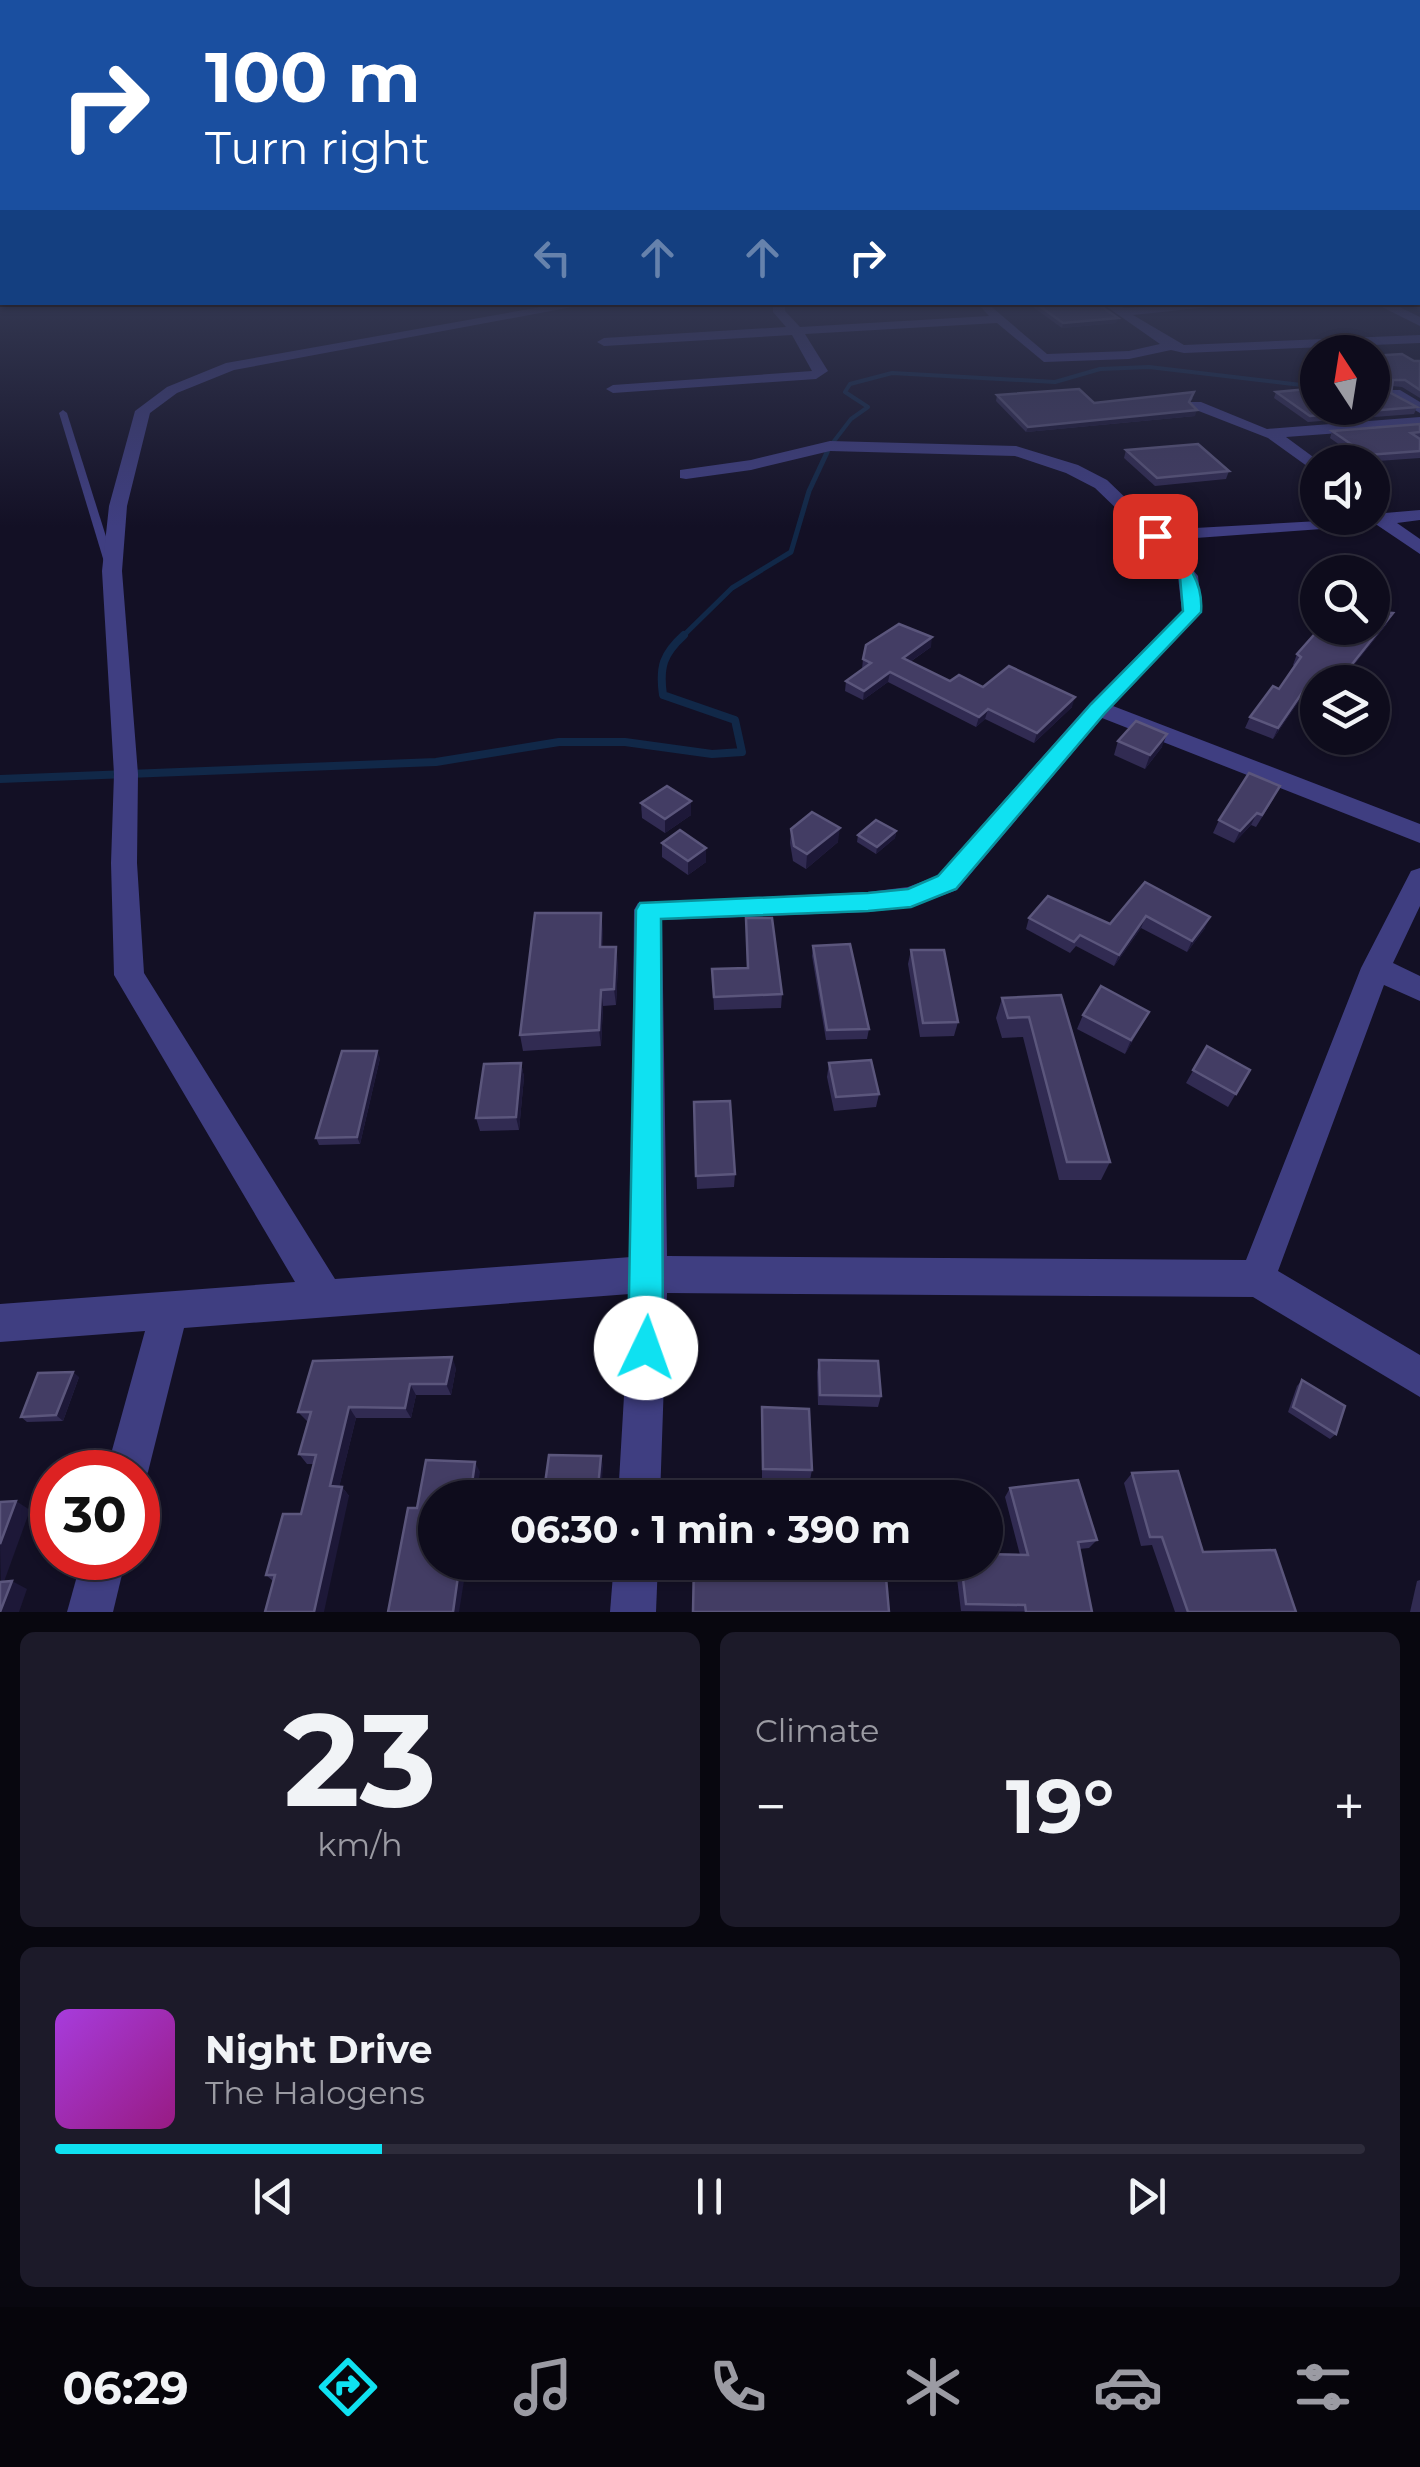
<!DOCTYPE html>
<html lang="en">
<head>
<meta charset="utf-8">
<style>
	body { margin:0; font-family:Montserrat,sans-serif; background:#1c1a29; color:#f1f3f6; height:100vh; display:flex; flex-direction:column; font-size:38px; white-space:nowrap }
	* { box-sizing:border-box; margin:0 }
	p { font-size:32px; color:#9b9ba3 }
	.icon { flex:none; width:55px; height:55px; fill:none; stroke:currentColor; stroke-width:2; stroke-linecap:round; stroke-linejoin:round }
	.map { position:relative; height:1612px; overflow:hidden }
	.panel { display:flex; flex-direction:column; gap:20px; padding:20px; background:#08070f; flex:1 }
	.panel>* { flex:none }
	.banner { position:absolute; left:0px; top:0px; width:1420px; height:305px; box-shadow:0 2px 8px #0004,0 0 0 2px #2e2c3b; background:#1a4fa0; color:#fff; overflow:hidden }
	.needle { width:65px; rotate:348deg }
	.tools { position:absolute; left:1300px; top:335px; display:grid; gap:20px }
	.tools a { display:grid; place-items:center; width:90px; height:90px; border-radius:50%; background:#0e0c1c; box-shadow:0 2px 8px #0004,0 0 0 2px #2e2c3b; font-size:50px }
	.speed { position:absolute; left:30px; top:1450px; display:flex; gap:20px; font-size:50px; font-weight:700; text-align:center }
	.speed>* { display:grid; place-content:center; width:130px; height:130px; border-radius:50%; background:#0e0c1c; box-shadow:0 2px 8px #0004,0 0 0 2px #2e2c3b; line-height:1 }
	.speed .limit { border:15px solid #d22; background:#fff; color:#111 }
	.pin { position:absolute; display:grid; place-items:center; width:85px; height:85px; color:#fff; margin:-42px; border-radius:20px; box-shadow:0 5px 15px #0006 }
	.me { position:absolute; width:110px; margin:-55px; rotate:3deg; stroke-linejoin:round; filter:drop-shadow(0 0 8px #0008) }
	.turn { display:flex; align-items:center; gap:35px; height:210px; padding:0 40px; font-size:45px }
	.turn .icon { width:130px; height:130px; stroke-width:2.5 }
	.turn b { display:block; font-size:70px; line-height:85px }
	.lanes { display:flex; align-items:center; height:95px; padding:0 40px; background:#0003; justify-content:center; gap:50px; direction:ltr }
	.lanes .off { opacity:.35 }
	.big { font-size:75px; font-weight:700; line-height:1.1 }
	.panel .card { flex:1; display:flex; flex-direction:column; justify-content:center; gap:15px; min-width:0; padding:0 35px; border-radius:15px; background:#1c1a29 }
	.panel .dial { align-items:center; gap:0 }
	.dial b { font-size:130px; line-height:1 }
	.song { display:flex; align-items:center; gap:30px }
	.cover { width:120px; height:120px; border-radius:15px; background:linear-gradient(135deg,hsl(280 70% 55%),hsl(310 70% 35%)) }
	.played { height:10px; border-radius:5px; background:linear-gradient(90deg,#0fe1f1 25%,#2e2c3b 25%) }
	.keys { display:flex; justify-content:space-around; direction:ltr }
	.heat { display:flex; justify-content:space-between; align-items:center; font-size:55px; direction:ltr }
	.panel .tiles { flex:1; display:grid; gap:20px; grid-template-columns:1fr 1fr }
	.card:last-child { grid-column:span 2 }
	.trip { position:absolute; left:418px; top:1480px; width:585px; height:100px; border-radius:50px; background:#0e0c1c; box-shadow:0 2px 8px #0004,0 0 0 2px #2e2c3b; font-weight:700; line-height:100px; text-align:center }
	.tab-bar { display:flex; height:160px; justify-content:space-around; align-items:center; background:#06050b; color:#9b9ba3 }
	.tab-bar .icon { width:70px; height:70px }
	.tab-bar .current { color:#0fe1f1 }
	.tab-bar b { font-size:45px; color:#f1f3f6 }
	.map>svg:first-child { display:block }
</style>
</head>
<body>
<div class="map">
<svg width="1420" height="1612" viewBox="0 0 1420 1612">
	<rect width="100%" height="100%" fill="#131025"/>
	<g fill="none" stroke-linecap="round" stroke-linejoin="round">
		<path stroke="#112848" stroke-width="4" d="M828 449 851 419 868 407 845 392 850 384 892 373 1055 382 1100 369 1149 367 1318 387"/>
		<path stroke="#112848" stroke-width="5" d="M681 638 732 588 791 552 809 491 830 446"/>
		<path stroke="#112848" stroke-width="8" d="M0 779 436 762 559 742H625L712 754 742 752 735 720 663 695C659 667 663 654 684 635"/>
		<path fill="#3f3e81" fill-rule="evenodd" d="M63 410 67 413 115 565 114 567H106L105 565 59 413Z"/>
		<g fill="#3f3e81" fill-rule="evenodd">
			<path d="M569 302H599L234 370 177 393 150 413 127 506 122 571 138 774 137 863 144 973 335 1279 631 1257 634 910 638 903 868 892 908 887 937 876 1090 703 1182 611 1178 577 1149 540 1095 488 1066 473 1015 456 830 451 751 470 686 479 680 478V470L751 460 830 441 1016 446 1078 465 1107 480 1159 530 1372 518 1376 510 1385 513 1420 510V520L1397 523 1420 539V554L1377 525 1168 540 1198 576 1202 612 1113 706 1420 824V843L1102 718 957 890 911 907 868 912 662 920 667 1256 1246 1260 1361 968 1411 871 1420 868V906L1393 963 1420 976V1001L1384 985 1278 1271 1420 1355V1397L1253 1297 667 1293 660 1498H618L630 1294 184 1328 148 1472 138 1488V1472H106L145 1331 0 1342V1304L295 1282 114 975 111 863 114 774 102 571 109 506 135 411 167 387 226 363Z"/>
			<path d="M773 302H785V311L800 327 989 316 981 307 987 303 1047 354 1129 351 1160 344 1100 302H1115L1123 308 1257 302 1133 315 1184 345 1420 335V343L1184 353 1171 350 1129 359 1044 362 997 323 805 334 828 371 816 379 613 393 606 389 613 385 812 371 792 335 604 346 597 342 604 338 786 327 773 312Z"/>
			<path d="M1372 302H1389L1420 317V326Z"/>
			<path d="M1390 390H1400L1420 402V413L1390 396Z"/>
			<path d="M1191 402H1201L1267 429 1420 417V427L1286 437 1320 462 1318 474 1268 438 1191 408Z"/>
			<path d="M82 1558H126L113 1612H67Z"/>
			<path d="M614 1562H658L656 1612H610Z"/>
		</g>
	</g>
	<g fill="#312b52">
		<path d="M1026 302H1095L1116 323 1062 328Z"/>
		<path d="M1372 356 1420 361V398L1402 387 1392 386 1391 393 1417 407 1414 414 1308 422 1274 398 1276 392 1372 408Z"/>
		<path d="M997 395 1094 403 1193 398 1190 403 1195 416 1026 432 996 401Z"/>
		<path d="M1420 424V458L1364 462 1330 438 1332 431Z"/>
		<path d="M1126 450 1229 471 1226 479 1155 486 1124 458Z"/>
		<path d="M1387 624 1340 682 1317 681 1303 695 1273 739 1245 728 1250 717 1279 689 1295 667 1293 665 1297 654Z"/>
		<path d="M931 647 910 662 950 681 983 687 1072 707 1034 743 985 719 976 727 888 682 863 700 845 691 846 681 862 669 863 659Z"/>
		<path d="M1118 741 1162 747 1145 769 1114 755Z"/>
		<path d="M1274 798 1256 827 1251 825 1234 843 1213 833 1219 820Z"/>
		<path d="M641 803 691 815 665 833 642 818Z"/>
		<path d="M791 829 838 842 806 869 793 861 790 843Z"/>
		<path d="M896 831 895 838 876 854 857 842 858 835Z"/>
		<path d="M662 843 706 862 688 875 662 857Z"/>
		<path d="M1145 882 1205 928 1187 952 1141 928 1114 966 1076 946 1070 953 1026 929 1029 918 1110 924Z"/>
		<path d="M746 918 782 994 781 1008 714 1010 712 969 747 968Z"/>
		<path d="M603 929 602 947 618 963 616 1005 603 1006 601 1046 523 1051 520 1035Z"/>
		<path d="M813 946 869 1029 867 1039 826 1040 812 956Z"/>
		<path d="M911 950 958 1022 954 1036 920 1037 908 964Z"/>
		<path d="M1061 995 1110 1162 1101 1180H1059L1023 1037 1002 1038 996 1018 1002 998Z"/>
		<path d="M1149 1012 1125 1054 1077 1029 1083 1015Z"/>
		<path d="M1207 1046 1250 1070 1228 1107 1186 1083Z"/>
		<path d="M380 1058 360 1144 319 1145 316 1138Z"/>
		<path d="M521 1063 524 1077 519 1130 480 1131 476 1118Z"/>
		<path d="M829 1063 879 1094 876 1107 834 1111 827 1077Z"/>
		<path d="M694 1102 735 1174 734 1187 697 1189Z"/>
		<path d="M819 1360 881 1396 878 1407 818 1405 817 1372Z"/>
		<path d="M456 1368 451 1395H416L411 1418H356L339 1487H342L349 1496 273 1581 266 1575 301 1514 313 1464H307L299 1454 308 1422 298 1412Z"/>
		<path d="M79 1377 63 1421 27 1422 21 1417Z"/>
		<path d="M1302 1380 1336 1434 1330 1439 1288 1412 1297 1386Z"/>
		<path d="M762 1407 812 1470 810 1480 762 1479Z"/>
		<path d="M1132 1473 1203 1552 1296 1612H1175L1152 1545 1141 1546 1124 1483Z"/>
		<path d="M883 1480 943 1498H880V1489Z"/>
		<path d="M1010 1488 1097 1540 1089 1548 1079 1549 1092 1612 961 1611 955 1562H985L1020 1555 1005 1497Z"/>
		<path d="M595 1562 594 1576 539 1575 535 1567Z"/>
		<path d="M1420 1580V1612H1410L1417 1581Z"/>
	</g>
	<g fill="#1d1838">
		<path d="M1118 318 1116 323 1062 328 1063 323Z"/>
		<path d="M1197 410 1195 416 1026 432 1028 427Z"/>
		<path d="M1393 613 1387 624 1340 682H1339Z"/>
		<path d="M932 637 931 647 901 668 903 658Z"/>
		<path d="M1322 671 1317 681 1303 695 1273 739 1278 728 1308 684Z"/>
		<path d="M890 672 888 682 863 700 864 691Z"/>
		<path d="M1075 697 1072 707 1034 743 1037 733Z"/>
		<path d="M988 709 985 719 976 727 979 717Z"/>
		<path d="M1167 734 1162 747 1145 769 1150 755Z"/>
		<path d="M691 801V815L665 833V819Z"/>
		<path d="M1257 813 1251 825 1234 843 1240 831Z"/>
		<path d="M840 828 838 842 806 869 807 854Z"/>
		<path d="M896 831 895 838 876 854 877 847Z"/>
		<path d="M706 848V862L688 875V861Z"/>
		<path d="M601 913 603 929 602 963 600 947Z"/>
		<path d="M1146 916 1141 928 1114 966 1119 955Z"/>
		<path d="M1210 917 1205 928 1187 952 1192 941Z"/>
		<path d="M616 947 618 963 616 1005 614 989Z"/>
		<path d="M601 990 603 1006 601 1046 599 1030Z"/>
		<path d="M1149 1012 1142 1025 1125 1054 1131 1040Z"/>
		<path d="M377 1051 380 1058 360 1144 357 1137Z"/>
		<path d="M521 1063 524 1077 519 1130 516 1117Z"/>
		<path d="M452 1357 456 1368 451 1395 446 1384Z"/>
		<path d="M73 1372 79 1377 63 1421 56 1415Z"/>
		<path d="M410 1384 416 1395 411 1418 405 1408Z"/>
		<path d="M349 1407 356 1418 337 1496 330 1486Z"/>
		<path d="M601 1456 603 1466 601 1498H597Z"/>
		<path d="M475 1462 480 1472 476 1498H470Z"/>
		<path d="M342 1487 349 1496 324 1612H314Z"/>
		<path d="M16 1501 30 1510 1 1590 0 1544Z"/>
		<path d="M460 1562H467L459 1612H453Z"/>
		<path d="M12 1581 27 1589 19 1612H0Z"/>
	</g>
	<g fill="#433d64" stroke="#5b567c" stroke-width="2.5">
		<path d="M1034 302H1095L1118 318 1063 323Z"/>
		<path d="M1402 354 1414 361H1420V390L1405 380H1393L1391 393 1417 407 1310 416 1276 392 1318 388V408H1372V356Z"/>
		<path d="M1079 389 1094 403 1194 392 1189 402 1197 410 1028 427 997 395Z"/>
		<path d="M1420 424V432L1411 433 1420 439V451L1367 455 1332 431Z"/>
		<path d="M1198 444 1229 471 1157 478 1126 450Z"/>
		<path d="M1372 611 1393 613 1341 678 1322 671 1308 684 1278 728 1250 717 1273 686 1279 689 1301 657 1297 654 1320 628H1372Z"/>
		<path d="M899 624 932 637 903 658 950 681 959 675 983 687 1009 666 1075 697 1037 733 988 709 979 717 890 672 864 691 846 681 871 663 863 659 866 645Z"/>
		<path d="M1136 721 1167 734 1150 755 1118 741Z"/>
		<path d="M1249 773 1280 786 1262 815 1257 813 1240 831 1219 820Z"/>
		<path d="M667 786 691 801 665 819 641 803Z"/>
		<path d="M812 812 840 828 807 854 794 846 791 829Z"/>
		<path d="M876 820 896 831 877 847 858 835Z"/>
		<path d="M680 830 706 848 688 861 662 843Z"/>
		<path d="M1145 882 1210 917 1192 941 1146 916 1119 955 1080 935 1074 942 1029 918 1048 896 1110 924Z"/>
		<path d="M535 913H601L600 947H616L614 989 601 990 599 1030 520 1035Z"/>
		<path d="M746 918H772L782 994 714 997 712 969 748 968Z"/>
		<path d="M850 944 869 1029 827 1030 813 946Z"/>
		<path d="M911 950H944L958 1022 923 1023Z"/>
		<path d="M1101 986 1149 1012 1131 1040 1083 1015Z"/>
		<path d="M1061 995 1110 1162H1067L1029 1017 1008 1018 1002 998Z"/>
		<path d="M1207 1046 1250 1070 1236 1094 1193 1070Z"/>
		<path d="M342 1051H377L357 1137 316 1138Z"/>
		<path d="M871 1060 879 1094 836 1097 829 1063Z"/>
		<path d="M521 1063 516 1117 476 1118 484 1064Z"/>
		<path d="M730 1101 735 1174 696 1176 694 1102Z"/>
		<path d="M452 1357 446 1384H410L405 1408 349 1407 330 1486 342 1487 314 1612H265L275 1575H266L283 1514H301L316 1455 299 1454 311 1412H298L313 1361Z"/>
		<path d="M819 1360 878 1361 881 1396 820 1395Z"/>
		<path d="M73 1372 56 1415 21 1417 38 1373Z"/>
		<path d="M1302 1380 1345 1406 1336 1434 1293 1407Z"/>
		<path d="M762 1407 809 1409 812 1470 763 1469Z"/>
		<path d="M549 1455 601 1456 597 1498H543Z"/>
		<path d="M426 1460 475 1462 470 1498H435V1562H460L453 1612H388L408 1508H417Z"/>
		<path d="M1178 1471 1203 1552 1275 1550 1296 1612H1188L1162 1537H1150L1132 1473Z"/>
		<path d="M883 1480 941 1481 943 1498H885Z"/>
		<path d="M1078 1480 1097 1540 1078 1542 1092 1612H1026L1025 1605 966 1604 961 1562H985V1554L1028 1555 1010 1488Z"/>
		<path d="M16 1501 0 1544V1502Z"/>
		<path d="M535 1562H592V1568L535 1567Z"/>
		<path d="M694 1562 885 1566 889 1612H693Z"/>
		<path d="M12 1581 0 1612V1582Z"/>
	</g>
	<linearGradient id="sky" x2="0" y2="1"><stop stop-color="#0a0914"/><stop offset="0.57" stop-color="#333751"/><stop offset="1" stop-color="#333751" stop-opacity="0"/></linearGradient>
	<rect width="1420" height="527" fill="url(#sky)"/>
	<path fill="#0fe1f1" stroke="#0a929d" stroke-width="2.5" d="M1149 533H1161C1182 558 1204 577 1201 612L1105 713 956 889 911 907 868 911 661 919 663 1348 658 1361 646 1366 633 1361 628 1348 636 910 640 903 868 893 908 889 938 876 1091 704 1183 611 1180 577 1149 540Z"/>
</svg>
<div class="tools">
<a><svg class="needle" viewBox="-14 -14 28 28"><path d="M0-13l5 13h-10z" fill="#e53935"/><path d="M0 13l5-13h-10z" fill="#9b9ba3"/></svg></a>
<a><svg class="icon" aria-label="sound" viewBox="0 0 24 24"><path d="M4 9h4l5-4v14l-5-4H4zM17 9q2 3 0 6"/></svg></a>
<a><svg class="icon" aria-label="search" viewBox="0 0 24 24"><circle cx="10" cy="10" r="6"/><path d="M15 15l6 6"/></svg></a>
<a><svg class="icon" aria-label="layers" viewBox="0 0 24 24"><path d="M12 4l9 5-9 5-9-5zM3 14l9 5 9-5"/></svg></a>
</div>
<div class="speed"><div class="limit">30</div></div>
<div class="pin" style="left:1155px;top:536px;background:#d93025"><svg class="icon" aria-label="arrive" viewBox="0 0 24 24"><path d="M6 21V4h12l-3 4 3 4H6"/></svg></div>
<svg class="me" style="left:646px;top:1348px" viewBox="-20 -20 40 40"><circle r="19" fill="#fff"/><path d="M0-13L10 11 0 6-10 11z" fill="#0fe1f1"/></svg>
<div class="trip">06:30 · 1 min · 390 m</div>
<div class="banner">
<div class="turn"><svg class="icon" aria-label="right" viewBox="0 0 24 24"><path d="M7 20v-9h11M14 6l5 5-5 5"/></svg><div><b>100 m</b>Turn right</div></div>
<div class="lanes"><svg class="icon off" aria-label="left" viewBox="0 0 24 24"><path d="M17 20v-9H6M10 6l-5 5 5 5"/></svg><svg class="icon off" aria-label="ahead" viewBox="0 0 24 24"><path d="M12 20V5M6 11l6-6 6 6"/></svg><svg class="icon off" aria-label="ahead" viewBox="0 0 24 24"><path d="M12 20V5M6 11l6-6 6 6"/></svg><svg class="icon" aria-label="right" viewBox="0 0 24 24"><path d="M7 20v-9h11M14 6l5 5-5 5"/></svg></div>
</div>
</div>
<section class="panel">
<div class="tiles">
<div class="card dial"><b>23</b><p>km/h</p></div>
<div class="card"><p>Climate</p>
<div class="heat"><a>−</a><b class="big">19°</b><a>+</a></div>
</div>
<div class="card">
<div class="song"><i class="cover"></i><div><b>Night Drive</b><p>The Halogens</p></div></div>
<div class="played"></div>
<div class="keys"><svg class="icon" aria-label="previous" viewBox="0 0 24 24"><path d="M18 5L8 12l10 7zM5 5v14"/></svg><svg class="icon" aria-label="pause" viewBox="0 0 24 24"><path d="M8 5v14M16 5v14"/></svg><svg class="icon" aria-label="next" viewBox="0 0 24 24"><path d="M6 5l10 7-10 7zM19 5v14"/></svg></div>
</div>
</div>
</section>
<nav class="tab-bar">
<b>06:29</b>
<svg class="icon current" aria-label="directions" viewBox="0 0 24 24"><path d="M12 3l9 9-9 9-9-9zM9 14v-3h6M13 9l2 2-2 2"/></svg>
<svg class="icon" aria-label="music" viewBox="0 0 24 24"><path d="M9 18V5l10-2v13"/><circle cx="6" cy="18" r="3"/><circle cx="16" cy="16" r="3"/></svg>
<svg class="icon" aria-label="phone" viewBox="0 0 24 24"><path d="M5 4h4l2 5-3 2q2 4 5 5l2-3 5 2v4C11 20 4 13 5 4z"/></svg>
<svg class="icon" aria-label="climate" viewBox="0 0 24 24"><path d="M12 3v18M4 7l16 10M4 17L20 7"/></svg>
<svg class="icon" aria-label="car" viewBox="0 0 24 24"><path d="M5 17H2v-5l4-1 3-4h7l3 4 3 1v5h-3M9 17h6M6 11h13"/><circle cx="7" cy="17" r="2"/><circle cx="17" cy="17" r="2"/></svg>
<svg class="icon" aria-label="filters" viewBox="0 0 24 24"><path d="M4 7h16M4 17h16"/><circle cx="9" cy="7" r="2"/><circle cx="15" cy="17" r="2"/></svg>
</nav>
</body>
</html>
